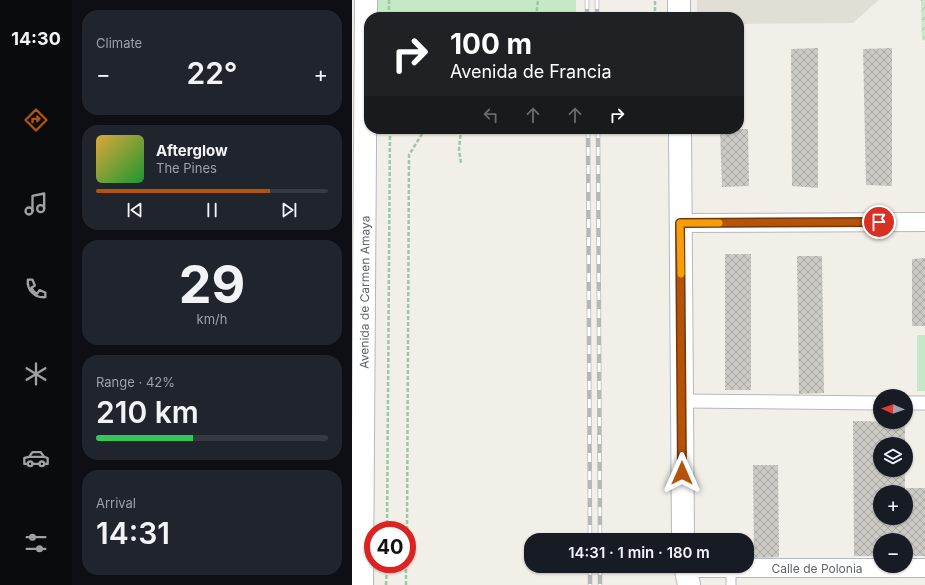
<!DOCTYPE html>
<html lang="en">
<head>
<meta charset="utf-8">
<style>
	body { margin:0; font-family:Inter,sans-serif; background:#20242c; color:#f1f3f6; height:100vh; display:flex; flex-direction:column; font-size:15px; white-space:nowrap }
	* { box-sizing:border-box; margin:0 }
	p { font-size:13px; color:#9ea1a6 }
	.icon { flex:none; width:22px; height:22px; fill:none; stroke:currentColor; stroke-width:2; stroke-linecap:round; stroke-linejoin:round }
	.map { position:relative; flex:1; overflow:hidden }
	.sheet { display:flex; flex-direction:column; gap:10px; padding:10px; background:#0d0f14; width:280px }
	.sheet>* { flex:none }
	.guide { position:absolute; left:12px; top:12px; width:380px; height:122px; border-radius:16px; box-shadow:0 1px 3px #0004; background:#202124; color:#fff; overflow:hidden }
	.needle { width:26px; rotate:272deg }
	.buttons { position:absolute; left:521px; top:389px; display:grid; gap:8px }
	.buttons a { display:grid; place-items:center; width:40px; height:40px; border-radius:50%; background:#171b24; box-shadow:0 1px 3px #0004; font-size:20px }
	.speed { position:absolute; left:12px; top:521px; display:flex; gap:8px; font-size:20px; font-weight:700; text-align:center }
	.speed>* { display:grid; place-content:center; width:52px; height:52px; border-radius:50%; background:#171b24; box-shadow:0 1px 3px #0004; line-height:1 }
	.speed .limit { border:6px solid #d22; background:#fff; color:#111 }
	.pin { position:absolute; display:grid; place-items:center; width:34px; height:34px; color:#fff; margin:-17px; border:2px solid #fff; border-radius:50%; box-shadow:0 1px 4px #0007 }
	.me { position:absolute; width:44px; margin:-22px; rotate:0deg; stroke-linejoin:round; filter:drop-shadow(0 0 3px #0008) }
	.turn { display:flex; align-items:center; gap:14px; height:84px; padding:0 20px; font-size:18px }
	.turn .icon { width:52px; height:52px; stroke-width:2.5 }
	.turn b { display:block; font-size:28px; line-height:34px }
	.lanes { display:flex; align-items:center; height:38px; padding:0 20px; background:#0003; justify-content:center; gap:20px; direction:ltr }
	.lanes .off { opacity:.35 }
	.big { font-size:30px; font-weight:600; line-height:1.1 }
	.sheet .tile { flex:1; display:flex; flex-direction:column; justify-content:center; gap:6px; min-width:0; padding:0 14px; border-radius:16px; background:#20242c }
	.sheet .dial { align-items:center; gap:0 }
	.dial b { font-size:52px; line-height:1 }
	.song { display:flex; align-items:center; gap:12px }
	.cover { width:48px; height:48px; border-radius:6px; background:linear-gradient(135deg,hsl(40 70% 55%),hsl(130 70% 35%)) }
	.played { height:4px; border-radius:2px; background:linear-gradient(90deg,#b45309 75%,#363941 75%) }
	.keys { display:flex; justify-content:space-around; direction:ltr }
	.heat { display:flex; justify-content:space-between; align-items:center; font-size:22px; direction:ltr }
	.charge { height:6px; border-radius:3px; background:linear-gradient(90deg,#34c759 42%,#363941 0) }
	.trip { position:absolute; left:172px; top:533px; width:230px; height:40px; border-radius:16px; background:#171b24; box-shadow:0 1px 3px #0004; font-weight:600; line-height:40px; text-align:center }
	main { display:flex; flex:1; min-height:0 }
	.tab-bar { display:flex; flex-direction:column; width:72px; justify-content:space-around; align-items:center; background:#090b0e; color:#9ea1a6 }
	.tab-bar .icon { width:28px; height:28px }
	.tab-bar .selected { color:#b45309 }
	.tab-bar b { font-size:18px; color:#f1f3f6 }
	.map>svg:first-child { display:block }
</style>
</head>
<body>
<main>
<nav class="tab-bar">
<b>14:30</b>
<svg class="icon selected" aria-label="directions" viewBox="0 0 24 24"><path d="M12 3l9 9-9 9-9-9zM9 14v-3h6M13 9l2 2-2 2"/></svg>
<svg class="icon" aria-label="music" viewBox="0 0 24 24"><path d="M9 18V5l10-2v13"/><circle cx="6" cy="18" r="3"/><circle cx="16" cy="16" r="3"/></svg>
<svg class="icon" aria-label="phone" viewBox="0 0 24 24"><path d="M5 4h4l2 5-3 2q2 4 5 5l2-3 5 2v4C11 20 4 13 5 4z"/></svg>
<svg class="icon" aria-label="climate" viewBox="0 0 24 24"><path d="M12 3v18M4 7l16 10M4 17L20 7"/></svg>
<svg class="icon" aria-label="car" viewBox="0 0 24 24"><path d="M5 17H2v-5l4-1 3-4h7l3 4 3 1v5h-3M9 17h6M6 11h13"/><circle cx="7" cy="17" r="2"/><circle cx="17" cy="17" r="2"/></svg>
<svg class="icon" aria-label="filters" viewBox="0 0 24 24"><path d="M4 7h16M4 17h16"/><circle cx="9" cy="7" r="2"/><circle cx="15" cy="17" r="2"/></svg>
</nav>
<section class="sheet">
<div class="tile"><p>Climate</p>
<div class="heat"><a>−</a><b class="big">22°</b><a>+</a></div>
</div>
<div class="tile">
<div class="song"><i class="cover"></i><div><b>Afterglow</b><p>The Pines</p></div></div>
<div class="played"></div>
<div class="keys"><svg class="icon" aria-label="previous" viewBox="0 0 24 24"><path d="M18 5L8 12l10 7zM5 5v14"/></svg><svg class="icon" aria-label="pause" viewBox="0 0 24 24"><path d="M8 5v14M16 5v14"/></svg><svg class="icon" aria-label="next" viewBox="0 0 24 24"><path d="M6 5l10 7-10 7zM19 5v14"/></svg></div>
</div>
<div class="tile dial"><b>29</b><p>km/h</p></div>
<div class="tile"><p>Range · 42%</p><b class="big">210 km</b><div class="charge"></div></div>
<div class="tile"><p>Arrival</p><b class="big">14:31</b></div>
</section>
<div class="map">
<svg width="573" height="585" viewBox="0 0 573 585">
	<defs>
		<pattern id="garden-furrows" width="10" height="10" patternUnits="userSpaceOnUse"><rect width="10" height="10" fill="#c5e8c5"/><path d="M-1 1l2-2M0 10L10 0M9 11l2-2" fill="none" stroke="#a3c0a4"/></pattern>
		<pattern id="building-cross-hatch" width="8" height="8" patternUnits="userSpaceOnUse"><rect width="8" height="8" fill="#cccac5"/><path d="M0 0l8 8M0 8l8-8" fill="none" stroke="#a9a8a4"/></pattern>
	</defs>
	<rect width="100%" height="100%" fill="#f1efe8"/>
	<path fill="#e1ded6" d="M345 0H527L501 23 387 24V17H345Z"/>
	<g fill="#c5e8c5">
		<path d="M25 0H224V17H24Z"/>
		<rect x="565" y="335" width="8" height="56"/>
	</g>
	<path fill="url(#garden-furrows)" d="M569 0H573V41L570 39Z"/>
	<g fill="url(#building-cross-hatch)">
		<path d="M466 48V188L440 186 439 49Z"/>
		<path d="M540 48V186L514 185 511 49Z"/>
		<path d="M368 129H396L397 186 370 187Z"/>
		<rect x="373" y="254" width="26" height="136"/>
		<path d="M445 256H470L472 393 447 394Z"/>
		<path d="M573 258V326H560V259Z"/>
		<path d="M501 421 553 422V444H528V470H553V492H528V518H554V488H573V556H554V540H528V556H502Z"/>
		<path d="M401 465H426L427 557 402 558Z"/>
	</g>
	<g fill="none" stroke-linecap="round" stroke-linejoin="round">
		<defs>
			<path id="service" d="M379 585V568"/>
			<g id="pedestrian">
				<path d="M330 401 528 403"/>
				<path d="M554 403H573"/>
			</g>
			<g id="minor">
				<path d="M328 223 573 222"/>
				<path id="s1" d="M334 568H573"/>
			</g>
			<g id="tertiary">
				<path d="M327 0V17"/>
				<path d="M328 129 331 540"/>
				<path d="M333 566 337 585"/>
				<path id="s2" d="M10 585 14 0"/>
			</g>
		</defs>
		<use href="#service" stroke="#b5b8bc" stroke-width="11"/>
		<use href="#pedestrian" stroke="#b5b8bc" stroke-width="15"/>
		<use href="#minor" stroke="#b5b8bc" stroke-width="20"/>
		<use href="#tertiary" stroke="#b5b8bc" stroke-width="24"/>
		<g stroke="#9cc7a9" stroke-width="2.5" stroke-dasharray="4 2" stroke-linecap="butt">
			<path d="M37 0V17"/>
			<path d="M184 17 186 0"/>
			<path d="M303 17V0"/>
			<path d="M109 129 107 150 109 163"/>
			<path d="M35 530 38 129"/>
			<path d="M55 530 57 155 73 129"/>
			<path d="M34 585 35 564"/>
			<path d="M54 585V564"/>
		</g>
		<use href="#service" stroke="#fff" stroke-width="9"/>
		<use href="#pedestrian" stroke="#fff" stroke-width="13"/>
		<use href="#minor" stroke="#fff" stroke-width="18"/>
		<use href="#tertiary" stroke="#fff" stroke-width="22"/>
		<defs>
			<g id="rail">
				<path d="M235 0V17"/>
				<path d="M245 0V17"/>
				<path d="M236 129 238 540"/>
				<path d="M246 129 248 540"/>
				<path d="M238 566V585"/>
				<path d="M248 566V585"/>
			</g>
		</defs>
		<use href="#rail" stroke="#b6b7b8" stroke-width="4.5"/>
		<use href="#rail" stroke="#fff" stroke-width="3" stroke-dasharray="9" stroke-linecap="butt"/>
	</g>
	<g fill="none" stroke-linecap="round" stroke-linejoin="round">
		<defs>
			<path id="route" d="M330 473 328 223 527 222"/>
		</defs>
		<use href="#route" stroke="#753606" stroke-width="10"/>
		<use href="#route" stroke="#b45309" stroke-width="7"/>
		<path stroke="#f59e0b" stroke-width="7" d="M329 274 328 223H367"/>
	</g>
	<g text-anchor="middle" dominant-baseline="central" stroke-width="3" stroke-linejoin="round" paint-order="stroke">
		<g font-size="12" fill="#5f6368" stroke="#fff">
			<text stroke="none"><textPath href="#s2" startOffset="293">Avenida de Carmen Amaya</textPath></text>
			<text stroke="none"><textPath href="#s1" startOffset="131">Calle de Polonia</textPath></text>
		</g>
	</g>
</svg>
<div class="buttons">
<a><svg class="needle" viewBox="-14 -14 28 28"><path d="M0-13l5 13h-10z" fill="#e53935"/><path d="M0 13l5-13h-10z" fill="#9ea1a6"/></svg></a>
<a><svg class="icon" aria-label="layers" viewBox="0 0 24 24"><path d="M12 4l9 5-9 5-9-5zM3 14l9 5 9-5"/></svg></a>
<a>+</a>
<a>−</a>
</div>
<div class="speed"><div class="limit">40</div></div>
<div class="pin" style="left:527px;top:222px;background:#d93025"><svg class="icon" aria-label="arrive" viewBox="0 0 24 24"><path d="M6 21V4h12l-3 4 3 4H6"/></svg></div>
<svg class="me" style="left:330px;top:473px" viewBox="-20 -20 40 40"><path d="M0-17L14 15 0 8-14 15z" fill="#b45309" stroke="#fff" stroke-width="4"/></svg>
<div class="trip">14:31 · 1 min · 180 m</div>
<div class="guide">
<div class="turn"><svg class="icon" aria-label="right" viewBox="0 0 24 24"><path d="M7 20v-9h11M14 6l5 5-5 5"/></svg><div><b>100 m</b>Avenida de Francia</div></div>
<div class="lanes"><svg class="icon off" aria-label="left" viewBox="0 0 24 24"><path d="M17 20v-9H6M10 6l-5 5 5 5"/></svg><svg class="icon off" aria-label="ahead" viewBox="0 0 24 24"><path d="M12 20V5M6 11l6-6 6 6"/></svg><svg class="icon off" aria-label="ahead" viewBox="0 0 24 24"><path d="M12 20V5M6 11l6-6 6 6"/></svg><svg class="icon" aria-label="right" viewBox="0 0 24 24"><path d="M7 20v-9h11M14 6l5 5-5 5"/></svg></div>
</div>
</div>
</main>
</body>
</html>
